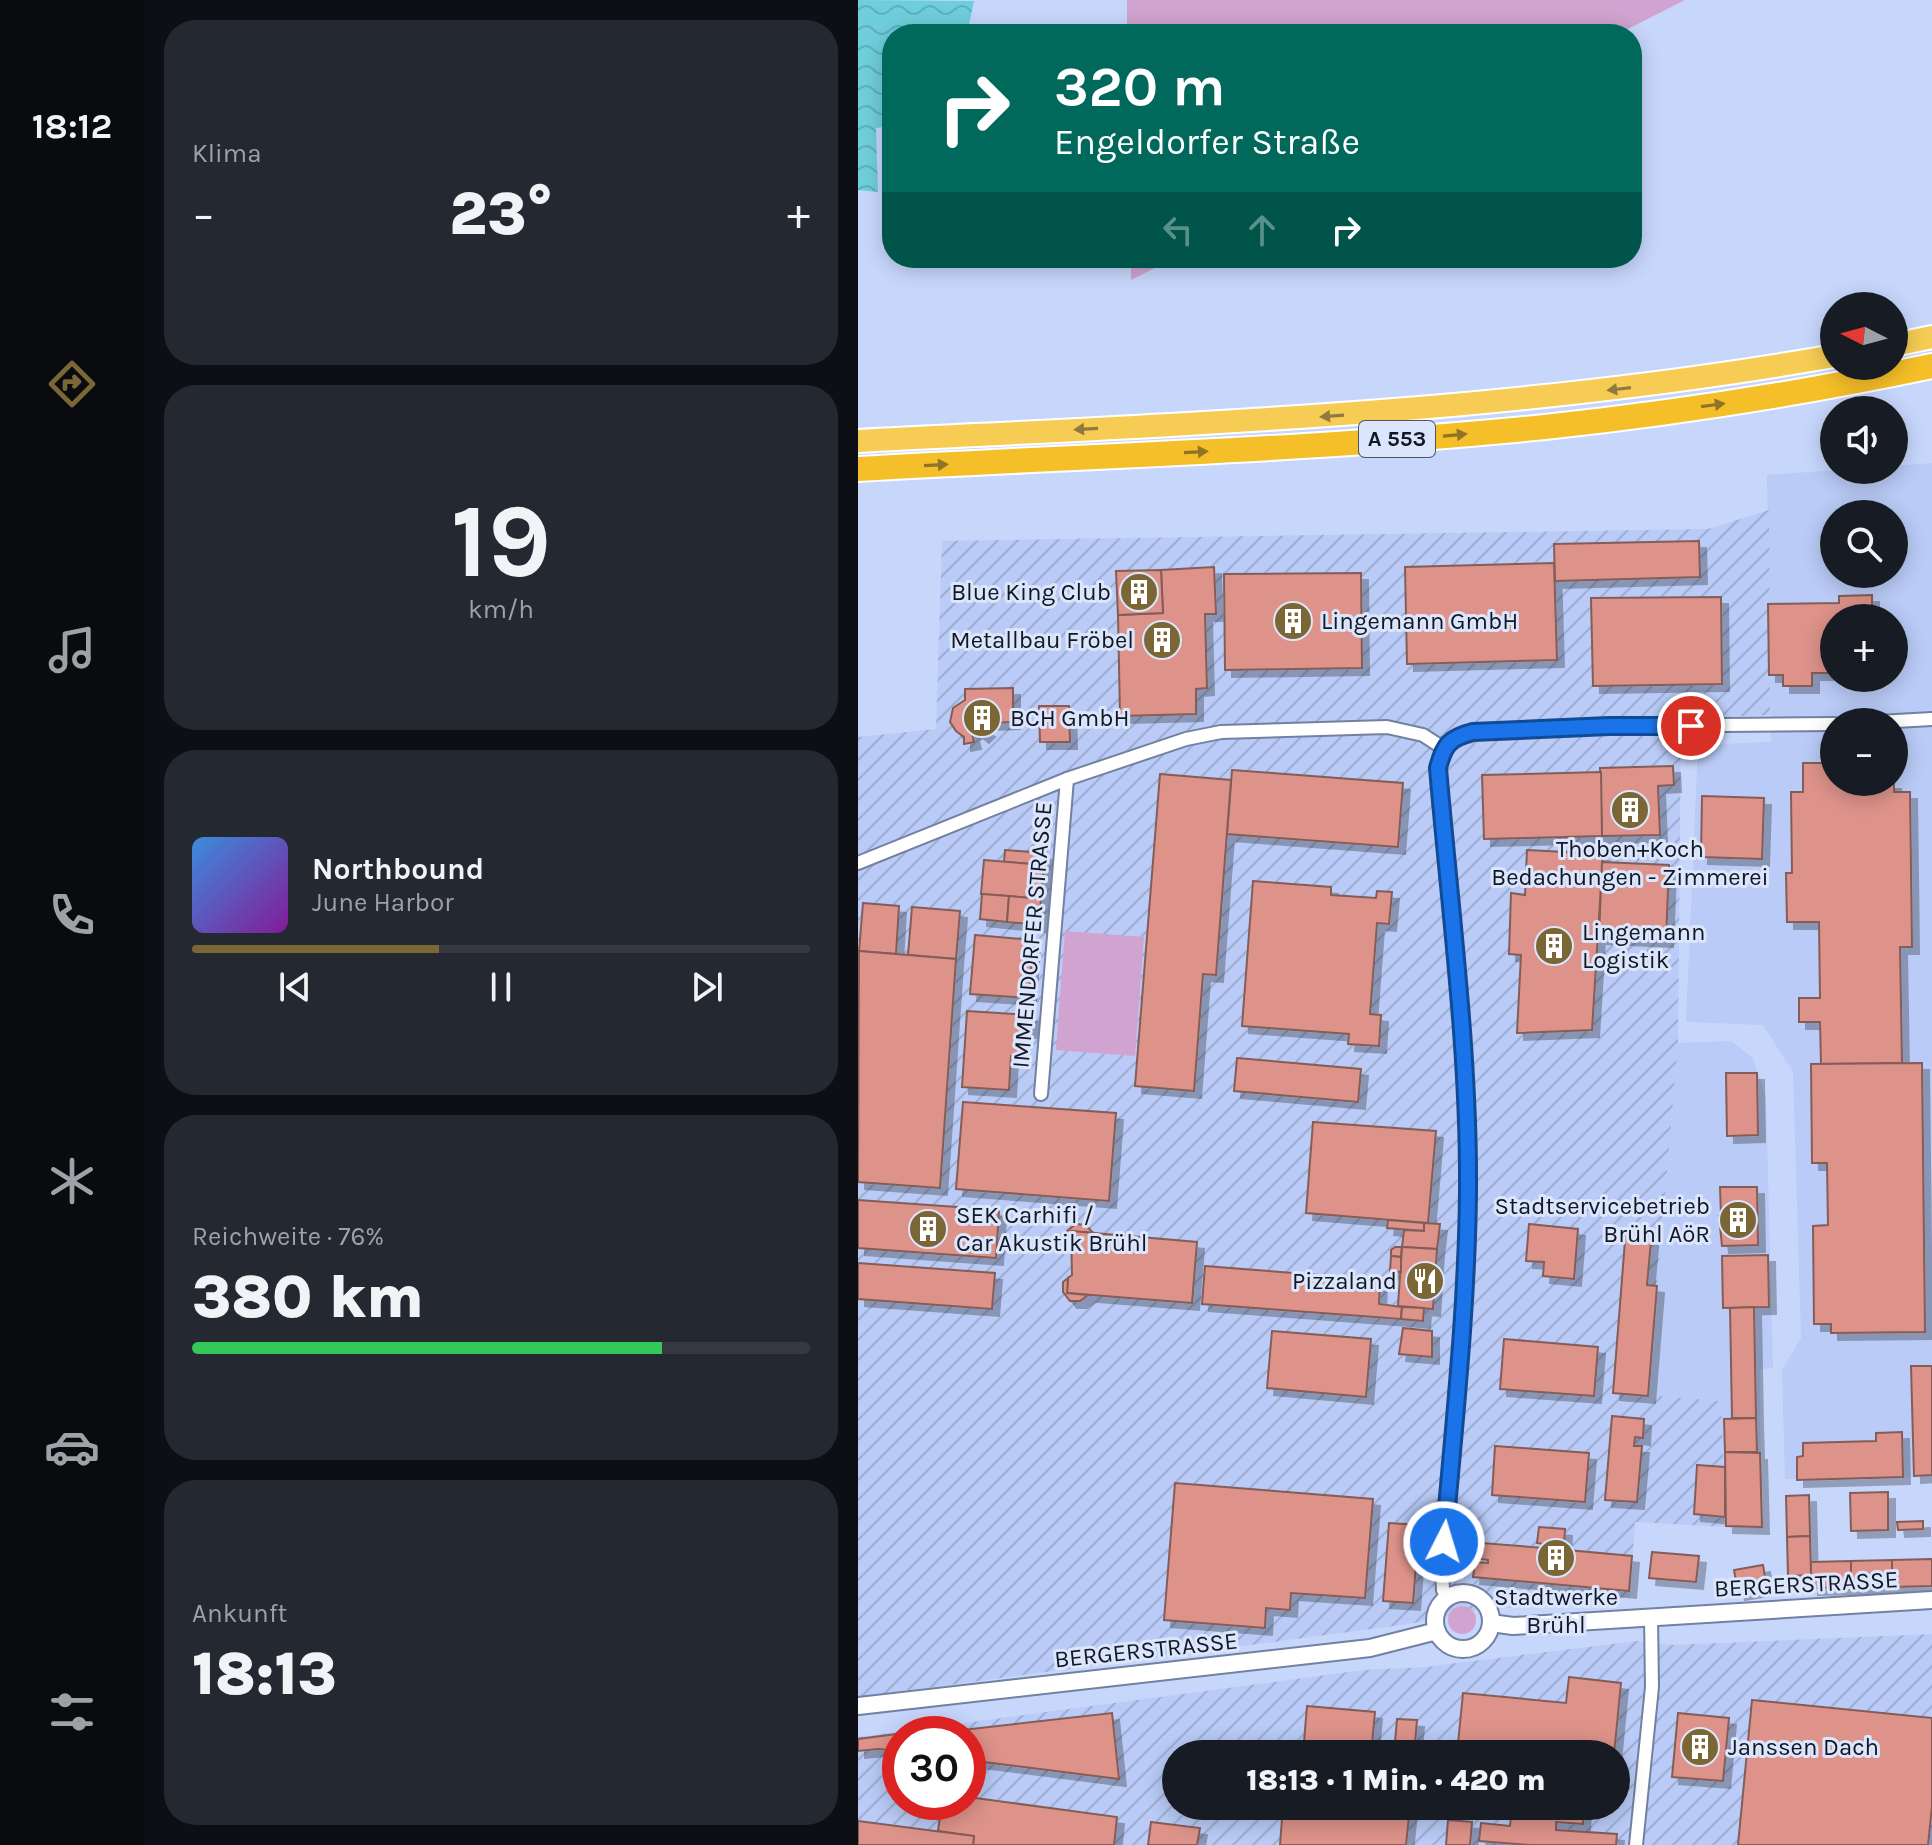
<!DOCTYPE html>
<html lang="de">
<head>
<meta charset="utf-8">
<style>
	body { margin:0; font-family:Karla,sans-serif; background:#242831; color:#f1f3f6; height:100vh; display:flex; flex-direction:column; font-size:30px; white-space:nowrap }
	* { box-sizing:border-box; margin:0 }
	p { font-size:26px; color:#9ea1a6 }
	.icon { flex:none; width:44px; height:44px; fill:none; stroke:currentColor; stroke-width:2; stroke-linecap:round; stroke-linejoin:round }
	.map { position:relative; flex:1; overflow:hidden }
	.drawer { display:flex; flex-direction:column; gap:20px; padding:20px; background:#0d0f14; width:714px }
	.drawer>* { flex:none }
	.guide { position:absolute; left:24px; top:24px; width:760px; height:244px; border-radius:32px; box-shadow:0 4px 20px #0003; background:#00695c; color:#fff; overflow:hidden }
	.needle { width:52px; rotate:276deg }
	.controls { position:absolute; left:962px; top:292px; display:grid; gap:16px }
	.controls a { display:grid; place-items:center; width:88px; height:88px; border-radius:50%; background:#171b24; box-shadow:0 4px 20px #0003; font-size:40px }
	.speed { position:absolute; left:24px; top:1716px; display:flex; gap:16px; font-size:40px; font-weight:700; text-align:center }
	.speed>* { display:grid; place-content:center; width:104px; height:104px; border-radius:50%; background:#171b24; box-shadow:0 4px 20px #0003; line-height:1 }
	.speed .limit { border:12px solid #d22; background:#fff; color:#111 }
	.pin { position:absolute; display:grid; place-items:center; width:68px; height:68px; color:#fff; margin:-34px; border:4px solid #fff; border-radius:50%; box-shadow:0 2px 8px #0007 }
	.me { position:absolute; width:88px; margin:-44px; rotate:5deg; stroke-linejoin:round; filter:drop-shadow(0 0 6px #0008) }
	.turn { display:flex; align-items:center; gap:28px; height:168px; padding:0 40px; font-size:36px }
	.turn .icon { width:104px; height:104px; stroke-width:2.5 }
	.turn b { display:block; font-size:56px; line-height:68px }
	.lanes { display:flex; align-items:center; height:76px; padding:0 40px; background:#0003; justify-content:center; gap:40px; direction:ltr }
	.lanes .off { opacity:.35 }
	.big { font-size:60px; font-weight:800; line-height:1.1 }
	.drawer .widget { flex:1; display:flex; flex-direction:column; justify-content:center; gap:12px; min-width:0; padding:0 28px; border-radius:32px; background:#242831 }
	.drawer .dial { align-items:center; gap:0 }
	.dial b { font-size:104px; line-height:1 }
	.song { display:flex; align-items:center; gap:24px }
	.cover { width:96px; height:96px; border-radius:12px; background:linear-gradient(135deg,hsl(210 70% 55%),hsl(290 70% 35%)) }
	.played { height:8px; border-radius:4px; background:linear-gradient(90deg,#7b6635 40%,#363941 40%) }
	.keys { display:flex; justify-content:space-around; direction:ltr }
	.heat { display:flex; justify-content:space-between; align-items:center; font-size:44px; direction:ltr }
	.charge { height:12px; border-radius:6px; background:linear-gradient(90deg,#34c759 76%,#363941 0) }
	.trip { position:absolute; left:304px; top:1740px; width:468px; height:80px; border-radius:40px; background:#171b24; box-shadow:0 4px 20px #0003; font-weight:800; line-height:80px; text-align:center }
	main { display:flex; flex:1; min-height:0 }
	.menu { display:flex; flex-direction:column; width:144px; justify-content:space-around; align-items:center; background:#090b0e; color:#9ea1a6 }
	.menu .icon { width:56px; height:56px }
	.menu .on { color:#7b6635 }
	.menu b { font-size:36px; color:#f1f3f6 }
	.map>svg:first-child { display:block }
</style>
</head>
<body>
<main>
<nav class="menu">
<b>18:12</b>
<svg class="icon on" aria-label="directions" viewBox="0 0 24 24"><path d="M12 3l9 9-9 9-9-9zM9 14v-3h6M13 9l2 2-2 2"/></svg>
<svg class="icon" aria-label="music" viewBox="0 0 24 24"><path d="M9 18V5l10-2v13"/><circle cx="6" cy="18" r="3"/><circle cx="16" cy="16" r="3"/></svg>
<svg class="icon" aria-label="phone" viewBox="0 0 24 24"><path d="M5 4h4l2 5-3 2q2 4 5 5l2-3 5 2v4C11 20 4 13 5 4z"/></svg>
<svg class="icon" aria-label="climate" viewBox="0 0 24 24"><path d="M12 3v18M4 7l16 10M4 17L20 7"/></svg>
<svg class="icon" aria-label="car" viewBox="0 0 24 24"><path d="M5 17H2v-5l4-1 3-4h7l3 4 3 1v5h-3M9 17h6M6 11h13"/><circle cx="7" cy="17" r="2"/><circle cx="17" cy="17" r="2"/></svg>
<svg class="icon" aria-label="filters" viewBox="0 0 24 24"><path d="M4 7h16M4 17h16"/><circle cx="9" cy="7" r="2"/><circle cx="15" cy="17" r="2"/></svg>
</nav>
<section class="drawer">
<div class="widget"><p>Klima</p>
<div class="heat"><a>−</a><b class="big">23°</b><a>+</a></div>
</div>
<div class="widget dial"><b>19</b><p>km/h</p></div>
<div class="widget">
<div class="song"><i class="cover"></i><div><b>Northbound</b><p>June Harbor</p></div></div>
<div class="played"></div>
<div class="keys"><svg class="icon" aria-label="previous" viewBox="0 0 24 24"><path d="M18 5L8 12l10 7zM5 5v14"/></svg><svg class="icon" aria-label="pause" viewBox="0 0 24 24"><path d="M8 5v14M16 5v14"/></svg><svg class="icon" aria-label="next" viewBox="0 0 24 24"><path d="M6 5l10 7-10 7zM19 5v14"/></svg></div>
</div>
<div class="widget"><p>Reichweite · 76%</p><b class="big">380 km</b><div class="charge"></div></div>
<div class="widget"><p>Ankunft</p><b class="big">18:13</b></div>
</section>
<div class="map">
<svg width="1074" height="1845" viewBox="0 0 1074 1845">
	<defs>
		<pattern id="industrial-furrows" width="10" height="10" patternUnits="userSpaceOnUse" patternTransform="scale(2)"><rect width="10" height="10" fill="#b9cbf6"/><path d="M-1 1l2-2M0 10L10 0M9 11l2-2" fill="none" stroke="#9eaed3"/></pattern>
		<pattern id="water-waves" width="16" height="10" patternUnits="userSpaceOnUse" patternTransform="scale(2)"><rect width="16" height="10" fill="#6fcedb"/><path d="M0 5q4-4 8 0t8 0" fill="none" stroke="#5fb0bc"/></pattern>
		<filter id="shadow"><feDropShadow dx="7" dy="7" stdDeviation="0" flood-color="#0004"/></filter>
	</defs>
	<rect width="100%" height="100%" fill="#c7d7fc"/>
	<g fill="#b9cbf6" fill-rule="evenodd">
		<path d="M1074 463V1477L927 1479 924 1370 943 1338 935 1072 905 1025 828 1022 840 745 913 742 909 475 979 470H1036V466ZM976 514H1036V574H976ZM976 618H1036V678H976ZM976 722H1036V782H976Z"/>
		<path d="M873 1041 895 1058 908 1098 915 1368 902 1369 903 1529 868 1527 863 1401 790 1396 820 1043Z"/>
	</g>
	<g fill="url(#industrial-furrows)" fill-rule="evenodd">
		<path d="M911 510 912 715 823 719 820 1043 790 1395 863 1401 868 1527 777 1522 772 1597 620 1610 551 1624 0 1697V737L78 729 84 541 850 529Z"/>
		<path d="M1074 1634V1845H0V1737L506 1670 567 1667 779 1641 814 1645ZM42 1734H110V1802H42ZM318 1754H758V1806H318Z"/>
	</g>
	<g fill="#d1a3d0">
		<path d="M269 0H827L760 34H269Z"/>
		<path d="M273 258H317L273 280Z"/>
		<path d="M207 931 286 937 277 1056 198 1050Z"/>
		<circle cx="604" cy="1620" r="14"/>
	</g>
	<path fill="url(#water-waves)" d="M0 0 116 1 109 34H34V126L18 128 20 192 0 190Z"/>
	<g fill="#dd938a" stroke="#855d58" stroke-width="2" filter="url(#shadow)">
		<path d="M841 541 842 577 697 581 696 544Z"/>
		<path d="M696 563 699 660 549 664 547 567Z"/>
		<path d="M356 567 358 614H347L349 688 338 689V714L262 716 260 615 305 613 303 570Z"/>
		<path d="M303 570 305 613 260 615 258 571Z"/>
		<path d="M503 573 504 668 367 670 366 574Z"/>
		<path d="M1014 595V618H976V673H954V686H925V675H911L910 604 981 603V596Z"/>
		<path d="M863 597 864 684 735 686 733 598Z"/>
		<path d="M155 688V722L127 723 125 727 130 730 124 736 118 731 114 734 116 742 106 744V737L98 731 92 722 95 708 107 700V689Z"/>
		<path d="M181 706H211L212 742H182Z"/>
		<path d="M945 763H976V782H1036V792H1052L1054 947H1042L1044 1063 963 1064 962 1022H941V998H962L961 922H929L928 873H934L933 792H945Z"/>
		<path d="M815 766 816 785 800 786 802 835 744 836 742 768Z"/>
		<path d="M374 770 545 783 540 847 369 834Z"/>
		<path d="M743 772 744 836 626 839 624 775Z"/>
		<path d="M302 774 373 780 358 975 345 974 336 1091 277 1086Z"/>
		<path d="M844 796 906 798 904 859 843 857Z"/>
		<path d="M147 850 187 853 186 865 146 862Z"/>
		<path d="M669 850 745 854 734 1030 659 1033 663 955 651 954 653 893 667 895Z"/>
		<path d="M126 860 186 865 183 899 123 894Z"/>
		<path d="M744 862 811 865 808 940 741 937Z"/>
		<path d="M395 881 473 887V895L518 898 519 891 534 892 531 924 519 923 512 1014 523 1015 521 1046 490 1044 491 1034 384 1026Z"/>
		<path d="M124 894 151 896 149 922 122 919Z"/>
		<path d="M151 896 183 899 181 925 149 922Z"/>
		<path d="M5 903 41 906 38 954 1 951Z"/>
		<path d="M54 907 102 911 98 959 50 955Z"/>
		<path d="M117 935 175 940 171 998 112 994Z"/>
		<path d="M1 951 98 959 82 1188 0 1182Z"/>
		<path d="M109 1011 174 1015 172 1031H165L164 1056H153L151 1090 104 1087Z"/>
		<path d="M379 1058 503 1069 500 1102 376 1091Z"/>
		<path d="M1064 1063 1067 1332 973 1333V1324H956L955 1226 970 1225 969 1163H954L953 1064Z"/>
		<path d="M868 1073H899L900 1135 869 1136Z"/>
		<path d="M105 1102 258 1113 251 1201 98 1189Z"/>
		<path d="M455 1122 578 1131 570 1223 448 1213Z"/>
		<path d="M862 1187H899L900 1245 864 1246 861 1216H863Z"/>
		<path d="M0 1200 141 1210 138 1258 0 1248Z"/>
		<path d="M530 1220 566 1223V1231L529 1228Z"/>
		<path d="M566 1223 582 1224 579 1249 544 1247 546 1230 566 1231Z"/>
		<path d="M218 1224 228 1225 235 1233 213 1231 212 1246 209 1242V1231Z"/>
		<path d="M671 1224 720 1229 716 1279 685 1276 686 1262 668 1261Z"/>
		<path d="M768 1228 794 1230 789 1285 799 1286 790 1396 755 1393Z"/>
		<path d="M213 1231 339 1242 334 1303 209 1293 210 1278 214 1275Z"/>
		<path d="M537 1247H544L543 1257 533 1256V1250Z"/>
		<path d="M544 1247 579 1249 575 1309 540 1306Z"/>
		<path d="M910 1255 911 1307 865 1308 864 1256Z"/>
		<path d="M533 1256 543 1257V1272L532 1271Z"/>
		<path d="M0 1263 137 1273 134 1309 0 1299Z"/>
		<path d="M347 1266 522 1280 521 1304 544 1307 543 1319 344 1304Z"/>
		<path d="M210 1278 209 1293 230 1295 222 1301H212L205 1292V1282Z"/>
		<path d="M544 1307 566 1308 565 1321 543 1319Z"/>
		<path d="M896 1307 898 1418H874L872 1308Z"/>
		<path d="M545 1328 574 1331V1357L541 1354Z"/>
		<path d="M414 1331 513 1339 508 1397 409 1388Z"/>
		<path d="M646 1339 740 1347 736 1396 642 1389Z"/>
		<path d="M1053 1366H1074V1475L1056 1476Z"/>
		<path d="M754 1416 786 1419 785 1438 777 1437 776 1446H784L779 1502 747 1500Z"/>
		<path d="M898 1418 899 1452H867L866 1419Z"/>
		<path d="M1044 1432 1045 1477 939 1480V1457L945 1456V1443L1018 1441V1433Z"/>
		<path d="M637 1446 731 1453 727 1502 634 1495Z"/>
		<path d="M867 1452 902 1453 904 1527 868 1526Z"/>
		<path d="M839 1465 867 1467V1517L836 1514Z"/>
		<path d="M317 1483 515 1499 507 1598 433 1593 432 1610 408 1608 407 1628 306 1620Z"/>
		<path d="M1030 1492V1530L993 1531 992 1493Z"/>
		<path d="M951 1495 952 1536 929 1537 928 1496Z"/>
		<path d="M1065 1521V1529L1040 1530 1039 1522Z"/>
		<path d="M531 1523 561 1525 555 1603 525 1601Z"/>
		<path d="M681 1527 707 1529 706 1545H699V1549L774 1556 771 1591 615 1577 617 1562 630 1563V1560L622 1559 624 1543 685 1548V1544L679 1543Z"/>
		<path d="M952 1536 953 1575 930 1576 929 1537Z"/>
		<path d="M794 1552 841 1556 838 1582 791 1578Z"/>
		<path d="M1074 1559V1586L1034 1587V1560Z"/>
		<path d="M1034 1560V1587H993V1561Z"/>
		<path d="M993 1561V1587L953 1588V1562Z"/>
		<path d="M905 1565 909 1588 880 1593 876 1570Z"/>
		<path d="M711 1677 763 1683 756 1754H599L605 1693 708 1703Z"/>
		<path d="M894 1700 1074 1718V1806L1070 1845H880Z"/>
		<path d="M449 1706 517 1712 513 1754H445Z"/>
		<path d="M254 1713 261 1779 110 1760V1734H42V1751L20 1749 0 1751V1739L77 1729 78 1733Z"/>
		<path d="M820 1713 871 1718 865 1781 814 1777Z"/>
		<path d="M539 1719 559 1720 556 1754H536Z"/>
		<path d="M110 1797 259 1817 256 1845H115L116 1836 80 1831 84 1802H110Z"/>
		<path d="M425 1806H552L548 1845H422Z"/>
		<path d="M654 1806H726L725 1824 698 1822V1830L759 1834 758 1845H672L621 1841 623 1823 652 1826Z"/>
		<path d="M590 1820 614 1822 612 1845H588Z"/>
		<path d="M0 1821 116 1836 115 1845H0Z"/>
		<path d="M293 1822 342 1828 339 1845H290Z"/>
	</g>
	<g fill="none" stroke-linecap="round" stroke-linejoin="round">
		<defs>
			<g id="minor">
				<path d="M1020 722 1074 719"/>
				<path d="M0 863 209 779 328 739 363 732 529 727 565 735 585 748"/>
				<path d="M183 1094 209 779"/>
				<path d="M589 1598 585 1590 584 1570 602 1348 610 1191 606 1053 580 768C586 745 591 738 615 732L751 726 976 724"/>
				<path d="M778 1845 794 1687 793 1617"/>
			</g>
			<g id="tertiary">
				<circle cx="605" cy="1621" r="28"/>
				<path d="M633 1623 655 1626 1074 1600"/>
				<path d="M0 1706 512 1648 579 1631"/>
			</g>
			<g id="trunk">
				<path d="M1036 345 1074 337"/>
				<path d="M0 441C327 424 653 413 976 356"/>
			</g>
			<path id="motorway" d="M0 469C229 456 458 450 687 427 817 413 946 393 1074 366"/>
		</defs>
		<use href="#minor" stroke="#7280a1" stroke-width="16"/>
		<use href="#tertiary" stroke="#7280a1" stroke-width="20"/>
		<use href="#trunk" stroke="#fff" stroke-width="26"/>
		<use href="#motorway" stroke="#fff" stroke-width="28"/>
		<use href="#minor" stroke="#fff" stroke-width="12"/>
		<use href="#tertiary" stroke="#fff" stroke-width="16"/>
		<use href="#trunk" stroke="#f7cc54" stroke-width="22"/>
		<use href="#motorway" stroke="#f5bf29" stroke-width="24"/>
	</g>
	<defs><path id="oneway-solid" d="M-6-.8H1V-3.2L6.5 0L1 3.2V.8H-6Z" transform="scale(2)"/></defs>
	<g fill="#907b3e">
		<use href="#oneway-solid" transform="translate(761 389) rotate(173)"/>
		<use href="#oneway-solid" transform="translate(474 416) rotate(176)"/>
		<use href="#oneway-solid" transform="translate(228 429) rotate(177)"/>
	</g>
	<g fill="#8f7327">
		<use href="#oneway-solid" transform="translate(855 405) rotate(-8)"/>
		<use href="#oneway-solid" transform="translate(597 435) rotate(-5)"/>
		<use href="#oneway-solid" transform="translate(338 452) rotate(-3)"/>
		<use href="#oneway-solid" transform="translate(78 465) rotate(-3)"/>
	</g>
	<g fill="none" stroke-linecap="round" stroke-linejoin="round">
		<defs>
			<path id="route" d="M586 1542C596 1425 609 1308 610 1191 611 1050 592 909 580 768 586 745 591 738 615 732L751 726H833"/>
		</defs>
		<use href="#route" stroke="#114b97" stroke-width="20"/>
		<use href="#route" stroke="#1a73e8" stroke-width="14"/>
	</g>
	<defs>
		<symbol id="building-disc" viewBox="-11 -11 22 22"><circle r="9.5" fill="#7b6635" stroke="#dbe5fb"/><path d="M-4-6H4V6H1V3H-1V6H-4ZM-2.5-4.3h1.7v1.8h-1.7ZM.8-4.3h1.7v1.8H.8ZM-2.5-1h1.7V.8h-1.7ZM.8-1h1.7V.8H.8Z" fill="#fff"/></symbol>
		<symbol id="restaurant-disc" viewBox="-11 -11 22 22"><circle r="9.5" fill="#7b6635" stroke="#dbe5fb"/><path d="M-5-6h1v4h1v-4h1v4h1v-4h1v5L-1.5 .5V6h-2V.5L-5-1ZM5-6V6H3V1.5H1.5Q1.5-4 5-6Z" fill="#fff"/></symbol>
	</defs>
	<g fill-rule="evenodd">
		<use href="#building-disc" x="259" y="570" width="44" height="44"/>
		<use href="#building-disc" x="413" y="599" width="44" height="44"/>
		<use href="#building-disc" x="282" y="618" width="44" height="44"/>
		<use href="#building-disc" x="102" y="696" width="44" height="44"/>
		<use href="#building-disc" x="750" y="788" width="44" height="44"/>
		<use href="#building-disc" x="674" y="924" width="44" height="44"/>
		<use href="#building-disc" x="858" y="1198" width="44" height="44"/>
		<use href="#building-disc" x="48" y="1207" width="44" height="44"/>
		<use href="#restaurant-disc" x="545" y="1259" width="44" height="44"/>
		<use href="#building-disc" x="676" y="1536" width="44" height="44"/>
		<use href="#building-disc" x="820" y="1725" width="44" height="44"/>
	</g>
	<g text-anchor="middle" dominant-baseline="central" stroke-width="6" stroke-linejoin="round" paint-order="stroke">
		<rect fill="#dbe5fb" stroke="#4e5564" stroke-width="2" x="501" y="421" width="76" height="36" rx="6"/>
		<g font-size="22" font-weight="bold" fill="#121724">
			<text x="539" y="439">A 553</text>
		</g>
		<g font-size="24" fill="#121724" stroke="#dbe5fb" text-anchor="start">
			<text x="253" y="592" text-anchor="end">Blue King Club</text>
			<text x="463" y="621">Lingemann GmbH</text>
			<text x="276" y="640" text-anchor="end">Metallbau Fröbel</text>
			<text x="152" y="718">BCH GmbH</text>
			<text x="772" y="849" text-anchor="middle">Thoben+Koch<tspan x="772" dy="28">Bedachungen - Zimmerei</tspan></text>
			<text x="724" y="932">Lingemann<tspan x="724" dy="28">Logistik</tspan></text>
			<text x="852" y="1206" text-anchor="end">Stadtservicebetrieb<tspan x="852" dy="28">Brühl AöR</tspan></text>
			<text x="98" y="1215">SEK Carhifi /<tspan x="98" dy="28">Car Akustik Brühl</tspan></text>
			<text x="539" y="1281" text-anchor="end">Pizzaland</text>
			<text x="698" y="1597" text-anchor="middle">Stadtwerke<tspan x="698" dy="28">Brühl</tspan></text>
			<text x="870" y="1747">Janssen Dach</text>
		</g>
		<g font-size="24" fill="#121724" stroke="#dbe5fb">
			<text transform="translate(174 935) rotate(-85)">IMMENDORFER STRASSE</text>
			<text transform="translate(948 1584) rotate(-3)">BERGERSTRASSE</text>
			<text transform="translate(288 1650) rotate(-6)">BERGERSTRASSE</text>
		</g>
	</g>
</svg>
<div class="controls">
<a><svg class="needle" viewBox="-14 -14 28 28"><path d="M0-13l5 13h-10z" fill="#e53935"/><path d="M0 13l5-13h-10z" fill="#9ea1a6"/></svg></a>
<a><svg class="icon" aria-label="sound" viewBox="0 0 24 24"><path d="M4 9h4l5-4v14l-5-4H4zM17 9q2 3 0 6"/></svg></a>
<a><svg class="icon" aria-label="search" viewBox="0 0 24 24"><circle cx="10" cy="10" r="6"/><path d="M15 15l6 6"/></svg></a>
<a>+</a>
<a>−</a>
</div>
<div class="speed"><div class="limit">30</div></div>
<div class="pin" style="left:833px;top:726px;background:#d93025"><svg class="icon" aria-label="arrive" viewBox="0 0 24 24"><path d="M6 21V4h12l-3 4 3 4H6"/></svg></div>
<svg class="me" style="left:586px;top:1542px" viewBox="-20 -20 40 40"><circle r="17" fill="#1a73e8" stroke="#fff" stroke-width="3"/><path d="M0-11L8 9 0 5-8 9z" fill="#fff"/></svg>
<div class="trip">18:13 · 1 Min. · 420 m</div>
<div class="guide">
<div class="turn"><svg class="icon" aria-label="right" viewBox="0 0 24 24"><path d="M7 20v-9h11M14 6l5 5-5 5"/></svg><div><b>320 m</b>Engeldorfer Straße</div></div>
<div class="lanes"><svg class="icon off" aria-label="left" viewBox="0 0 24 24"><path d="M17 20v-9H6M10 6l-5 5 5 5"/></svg><svg class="icon off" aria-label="ahead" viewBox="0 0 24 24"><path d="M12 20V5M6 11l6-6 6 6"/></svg><svg class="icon" aria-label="right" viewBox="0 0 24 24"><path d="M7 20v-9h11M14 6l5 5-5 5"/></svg></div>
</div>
</div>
</main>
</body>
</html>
